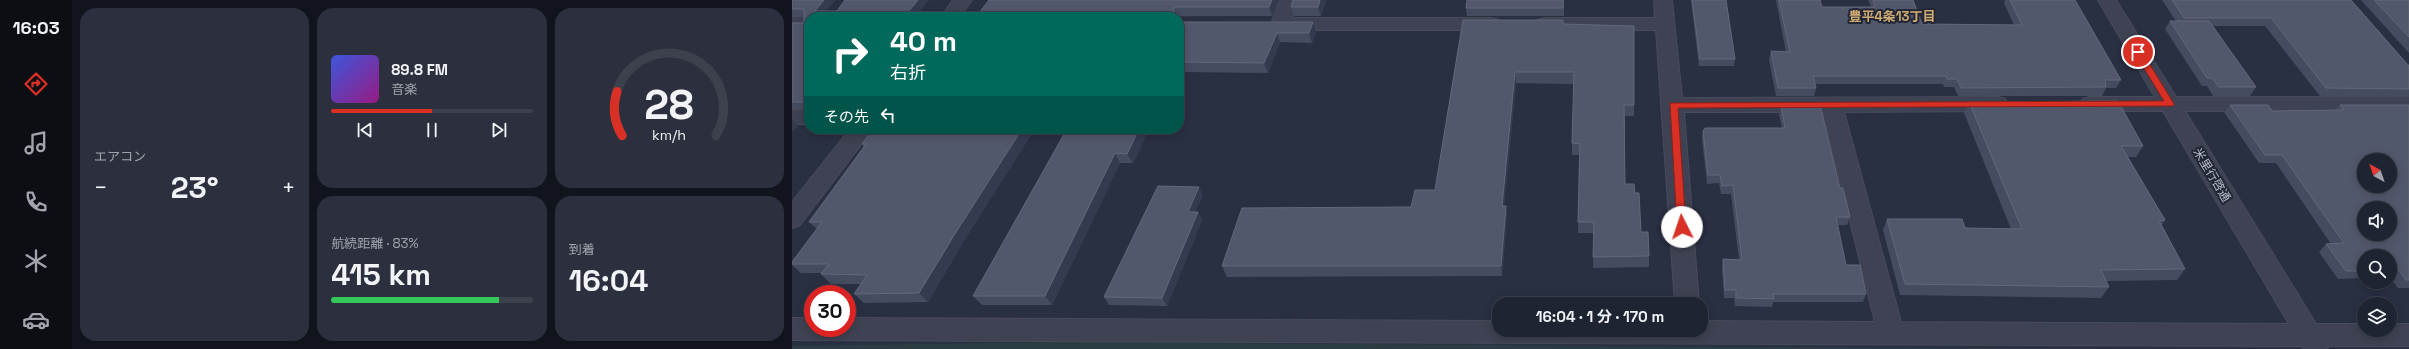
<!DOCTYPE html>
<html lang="ja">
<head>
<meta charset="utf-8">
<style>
	body { margin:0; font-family:"Space Grotesk","Noto Sans JP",sans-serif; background:#2c303e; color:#f1f3f6; height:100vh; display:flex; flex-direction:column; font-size:15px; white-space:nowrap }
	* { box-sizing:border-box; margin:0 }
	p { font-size:13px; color:#a1a4ac }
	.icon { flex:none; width:22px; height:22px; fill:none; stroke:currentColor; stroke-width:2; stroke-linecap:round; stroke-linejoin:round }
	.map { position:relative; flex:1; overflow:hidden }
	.drawer { display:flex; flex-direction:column; gap:8px; padding:8px; background:#11141c; width:720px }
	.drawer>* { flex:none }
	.guide { position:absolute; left:12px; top:12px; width:380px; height:122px; border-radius:16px; box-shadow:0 2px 10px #0003,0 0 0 1px #3c414d; background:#00695c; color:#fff; overflow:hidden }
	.needle { width:26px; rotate:320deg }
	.fabs { position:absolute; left:1565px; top:153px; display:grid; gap:8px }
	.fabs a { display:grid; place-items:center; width:40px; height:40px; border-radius:50%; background:#1f2432; box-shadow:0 2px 10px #0003,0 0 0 1px #3c414d; font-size:20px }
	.speed { position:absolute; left:12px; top:285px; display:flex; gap:8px; font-size:20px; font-weight:700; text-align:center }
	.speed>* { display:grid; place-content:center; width:52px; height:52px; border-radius:50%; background:#1f2432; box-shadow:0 2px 10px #0003,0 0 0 1px #3c414d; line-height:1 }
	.speed .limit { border:6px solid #d22; background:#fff; color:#111 }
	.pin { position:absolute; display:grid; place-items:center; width:34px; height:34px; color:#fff; margin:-17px; border:2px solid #fff; border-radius:50%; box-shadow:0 1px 4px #0007 }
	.me { position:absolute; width:44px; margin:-22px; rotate:356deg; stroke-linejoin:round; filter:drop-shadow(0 0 3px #0008) }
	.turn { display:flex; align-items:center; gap:14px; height:84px; padding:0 20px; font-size:18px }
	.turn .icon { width:52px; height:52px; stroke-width:2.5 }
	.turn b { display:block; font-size:28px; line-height:34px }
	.then { display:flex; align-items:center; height:38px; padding:0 20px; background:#0003; gap:8px; font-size:15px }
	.big { font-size:30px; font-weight:700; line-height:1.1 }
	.drawer .card { flex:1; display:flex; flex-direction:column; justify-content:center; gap:6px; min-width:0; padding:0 14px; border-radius:16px; background:#2c303e }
	.drawer .dial { align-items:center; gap:0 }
	.dial svg { height:104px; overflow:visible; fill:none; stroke:#3c414d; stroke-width:7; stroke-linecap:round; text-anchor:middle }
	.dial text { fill:#f1f3f6; stroke:none }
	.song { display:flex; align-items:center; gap:12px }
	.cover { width:48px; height:48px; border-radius:6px; background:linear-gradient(135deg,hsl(230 70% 55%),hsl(310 70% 35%)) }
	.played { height:4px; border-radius:2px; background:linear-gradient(90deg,#d93025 50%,#3c414d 50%) }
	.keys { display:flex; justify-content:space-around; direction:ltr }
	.heat { display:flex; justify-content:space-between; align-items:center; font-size:22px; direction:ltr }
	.charge { height:6px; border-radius:3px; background:linear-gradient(90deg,#34c759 83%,#3c414d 0) }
	.drawer .tiles { flex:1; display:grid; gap:8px; grid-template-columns:repeat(3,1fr) }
	.card:first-child { grid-row:span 2 }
	.trip { position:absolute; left:700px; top:297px; width:216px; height:40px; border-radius:16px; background:#1f2432; box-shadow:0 2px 10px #0003,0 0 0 1px #3c414d; font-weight:700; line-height:40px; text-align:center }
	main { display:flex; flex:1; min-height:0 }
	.menu { display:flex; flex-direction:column; width:72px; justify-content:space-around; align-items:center; background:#0c0e14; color:#a1a4ac }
	.menu .icon { width:28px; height:28px }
	.menu .active { color:#d93025 }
	.menu b { font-size:18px; color:#f1f3f6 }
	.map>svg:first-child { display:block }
</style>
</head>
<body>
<main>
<nav class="menu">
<b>16:03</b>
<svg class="icon active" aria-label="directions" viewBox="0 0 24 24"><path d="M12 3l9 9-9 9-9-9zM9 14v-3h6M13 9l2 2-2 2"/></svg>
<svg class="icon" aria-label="music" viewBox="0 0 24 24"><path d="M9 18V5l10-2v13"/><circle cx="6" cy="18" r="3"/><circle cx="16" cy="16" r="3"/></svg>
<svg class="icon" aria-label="phone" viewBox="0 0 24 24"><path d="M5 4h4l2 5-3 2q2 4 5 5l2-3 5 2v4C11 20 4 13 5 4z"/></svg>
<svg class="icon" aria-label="climate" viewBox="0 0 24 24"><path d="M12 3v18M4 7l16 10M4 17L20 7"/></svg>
<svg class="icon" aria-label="car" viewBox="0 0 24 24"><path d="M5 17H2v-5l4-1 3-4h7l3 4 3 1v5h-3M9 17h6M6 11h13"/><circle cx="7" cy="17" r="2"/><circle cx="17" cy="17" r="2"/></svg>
</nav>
<section class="drawer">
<div class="tiles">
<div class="card"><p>エアコン</p>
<div class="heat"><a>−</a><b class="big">23°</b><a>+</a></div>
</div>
<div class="card">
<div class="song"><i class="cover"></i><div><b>89.8 FM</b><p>音楽</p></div></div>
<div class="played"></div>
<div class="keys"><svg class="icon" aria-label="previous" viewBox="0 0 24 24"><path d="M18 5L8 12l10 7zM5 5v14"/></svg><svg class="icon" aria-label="pause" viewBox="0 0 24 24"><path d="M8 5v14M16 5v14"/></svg><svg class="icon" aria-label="next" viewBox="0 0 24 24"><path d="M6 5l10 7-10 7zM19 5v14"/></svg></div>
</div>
<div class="card dial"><svg viewBox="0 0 100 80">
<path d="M14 69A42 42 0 1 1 86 69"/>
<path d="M14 69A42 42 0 0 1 10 35" stroke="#d93025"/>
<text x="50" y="56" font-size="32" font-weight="700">28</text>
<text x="50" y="72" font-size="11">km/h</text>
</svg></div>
<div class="card"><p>航続距離 · 83%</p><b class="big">415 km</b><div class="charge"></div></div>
<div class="card"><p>到着</p><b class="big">16:04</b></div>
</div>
</section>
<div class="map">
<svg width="1617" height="349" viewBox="0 0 1617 349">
	<rect width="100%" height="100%" fill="#293042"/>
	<path fill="#2b3c43" d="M262 342 1291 349H0V346Z"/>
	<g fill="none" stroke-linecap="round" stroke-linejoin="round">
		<defs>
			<g id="minor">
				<path d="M161 0H180L168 17H149Z"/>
				<path d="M488 0H506L500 18H700L707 20 709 24 707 28 700 30H488L481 28 479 24Z"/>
				<path d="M862 0H880L890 98 1206 97 1213 99 1216 104 1213 109 1206 111 1052 112 1109 322 1497 324 1371 111H1298L1291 109 1288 104 1291 99 1298 97H1363L1306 0H1324L1384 97H1617V111H1393L1524 324H1572V330H1598V324H1617V346H1537L1535 349H1512L1510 346 0 340V318H21V328H55V318L707 321V330H909V321L1083 322 1031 112H892L907 304H883L864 30H752L745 28 743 24 745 20 752 18H863Z"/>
				<rect x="0" y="17" width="17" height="12"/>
				<rect x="0" y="110" width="17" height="14"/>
				<path d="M58 129H81L8 225 0 228V202Z"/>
			</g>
		</defs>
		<use href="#minor" stroke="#474b5b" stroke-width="2"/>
		<use href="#minor" fill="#3e4252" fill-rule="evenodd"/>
	</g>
	<g fill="#454c5f">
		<path d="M0 0H43L34 11H45L137 0 17 17V109H0V23H12V16H0Z"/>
		<path d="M487 0 480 16 184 17Z"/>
		<path d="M501 0H534L529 16H502L499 7Z"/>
		<path d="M772 0V16H675L674 8Z"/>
		<path d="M899 0H934L943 59 942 66H907Z"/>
		<path d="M984 0H1028L1030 7H1079L1076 0H1121L1130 24 1222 25 1212 3 1213 0H1283L1329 80 1324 88H1314L1310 96H1166L1162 87H1152L1151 84H1023L1024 88 1022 96H984L977 60 979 51 994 52Z"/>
		<path d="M1370 0H1559L1616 65H1617V97L1528 96 1473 26H1421L1464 87 1458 96H1421L1415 86H1410L1373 29 1378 21H1384Z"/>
		<path d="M1569 0H1617V53Z"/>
		<path d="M671 20 771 24 842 105V116H833V184L843 193 849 232 857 256V267L801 268 802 233H786L787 155H780V143L782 84 724 83 712 206H714L715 217 710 276 435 277 430 266 619 207 643 190Z"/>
		<path d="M387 22 524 32 520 43 488 42 476 73 387 72Z"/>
		<path d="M1177 102 1351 146 1344 157H1336L1373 220 1370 225 1393 269 1385 280 1314 281 1317 287 1309 298 1108 295 1091 230 1095 219 1173 228 1219 229 1172 113Z"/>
		<path d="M989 105 1048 188 1058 217 1055 225H1045L1054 265 1074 294 1071 302H981L980 307 943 306 942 298H932L930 267 931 259 947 260 939 194H929L927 183 915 184 910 139 911 131 990 128 987 114Z"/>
		<path d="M1438 105 1480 111 1543 110 1548 105H1617V288H1606L1598 278V256H1572V278L1546 279 1527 252 1534 244H1539L1484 163H1467L1432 112Z"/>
		<path d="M81 129 169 246 136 302 72 303 62 294 69 284H39L29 274 30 273H9L0 265V262L25 229 17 222 72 147 70 144Z"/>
		<path d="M275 129H357L341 163H328L260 305H190L181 296Z"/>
		<path d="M411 195 403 212H406L410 220 375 306 317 305 312 297Z"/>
	</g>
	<g fill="#343b4f">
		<path d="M32 0H43L30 17 23 11Z"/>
		<path d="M126 0H137L123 17H112Z"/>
		<path d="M480 0H487L480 16 477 7Z"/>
		<path d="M528 0H534L529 16 526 7Z"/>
		<path d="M382 7 386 17H382Z"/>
		<path d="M521 22 524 32 520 43 517 33Z"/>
		<path d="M485 33 488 42 476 73 472 63Z"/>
		<path d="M723 72 724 83 711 217 710 206Z"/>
		<path d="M17 98V109L12 104Z"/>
		<path d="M0 119 6 126 0 132Z"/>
		<path d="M230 129H243L169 246 136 302 127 293 161 237Z"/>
		<path d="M347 129H357L341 163 335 154Z"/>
		<path d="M323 153 328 163 260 305 253 296Z"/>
		<path d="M407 187 411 195 400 220 396 212Z"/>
		<path d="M714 206 715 217 710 276 709 266Z"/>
		<path d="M406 212 410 220 375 306 370 298Z"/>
	</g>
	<g fill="#52586b" stroke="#62687a" fill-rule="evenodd">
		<path d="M0 0H32L23 11H45L53 0H126L112 17H17V98L12 104 11 102H0V23H12V9H0Z"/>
		<path d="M197 0H480L477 7H382V17H184Z"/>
		<path d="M501 0H528L526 7H499Z"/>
		<path d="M675 0H771V8H674Z"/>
		<path d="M900 0H934L943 59H908Z"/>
		<path d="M987 0H1028L1030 7H1083L1081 0H1121L1130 24 1230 25 1218 0H1283L1329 80H1313L1314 87 1169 88 1165 79H1155L1154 76H1021L1024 88H986L979 51 998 52Z"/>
		<path d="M1380 0H1559L1616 65H1617V89L1534 88 1479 18H1392Z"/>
		<path d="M1582 0H1617V37Z"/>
		<path d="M671 20H771V24L842 26V105H832L833 184H842L843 193H847L849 232H856L857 256 801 257 802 222H786L788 144 780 143 782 72H723L710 206H714L709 266H430L450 208 619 207 623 190H643Z"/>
		<path d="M1378 21H1417L1464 87H1427L1420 78H1415Z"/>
		<path d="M387 22H521L517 33H485L472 63 387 62Z"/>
		<path d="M1326 101 1351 146H1329L1373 220 1367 221 1393 269 1309 270 1317 287 1113 284 1095 219H1170L1173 228 1230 229 1177 102Z"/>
		<path d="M989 105H1028L1048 188H1051L1058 217H1044L1054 265H1068L1074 294H981L982 299 944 298V290H933L931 259 950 260 941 185 930 186 928 175H916L911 131 913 128H993Z"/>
		<path d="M1438 105H1476L1480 111 1552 110 1548 105H1617V280H1614L1607 270H1598V256H1572V271H1554L1534 244 1552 243 1490 155H1473ZM1572 160H1598V186H1572ZM1572 208H1598V234H1572Z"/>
		<path d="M81 129H230L161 237 127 293 62 294 75 275 29 274 37 264H0V262L30 222H17L74 144H70Z"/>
		<path d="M275 129H347L335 154 323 153 253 296H181Z"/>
		<path d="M366 186 407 187 396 212H406L370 298 312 297Z"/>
	</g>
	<path fill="#d93025" stroke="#8d1f18" d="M1343 50H1349L1382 104 1381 106 886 108 894 227 890 231 885 227 878 103 1372 101 1342 52Z"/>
	<g text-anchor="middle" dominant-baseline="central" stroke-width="4" stroke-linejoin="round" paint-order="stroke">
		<g font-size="12" fill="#bbbecb" stroke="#222737">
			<text transform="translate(1420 175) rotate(59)">米里行啓通</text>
		</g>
		<g font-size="13" font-weight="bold" fill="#cfab72" stroke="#222737">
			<text x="1100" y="16">豊平4条13丁目</text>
		</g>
	</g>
</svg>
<div class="fabs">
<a><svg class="needle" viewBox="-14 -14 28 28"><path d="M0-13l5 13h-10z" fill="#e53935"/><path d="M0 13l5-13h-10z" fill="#a1a4ac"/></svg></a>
<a><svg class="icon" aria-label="sound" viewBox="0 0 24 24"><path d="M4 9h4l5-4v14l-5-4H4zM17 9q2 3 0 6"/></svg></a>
<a><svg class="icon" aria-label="search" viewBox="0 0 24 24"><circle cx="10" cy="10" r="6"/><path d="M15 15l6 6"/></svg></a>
<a><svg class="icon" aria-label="layers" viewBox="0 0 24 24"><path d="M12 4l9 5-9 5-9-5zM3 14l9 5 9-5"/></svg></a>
</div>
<div class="speed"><div class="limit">30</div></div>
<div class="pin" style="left:1346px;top:52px;background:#d93025"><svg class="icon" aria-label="arrive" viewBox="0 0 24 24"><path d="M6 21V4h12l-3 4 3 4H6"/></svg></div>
<svg class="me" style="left:890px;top:227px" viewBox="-20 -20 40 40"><circle r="19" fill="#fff"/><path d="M0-13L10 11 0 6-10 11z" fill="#d93025"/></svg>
<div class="trip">16:04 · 1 分 · 170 m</div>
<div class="guide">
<div class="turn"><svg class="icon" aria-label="right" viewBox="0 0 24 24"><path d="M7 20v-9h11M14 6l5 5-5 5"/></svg><div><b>40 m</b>右折</div></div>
<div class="then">その先<svg class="icon" aria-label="left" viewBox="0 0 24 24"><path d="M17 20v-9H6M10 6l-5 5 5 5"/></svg></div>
</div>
</div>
</main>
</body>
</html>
